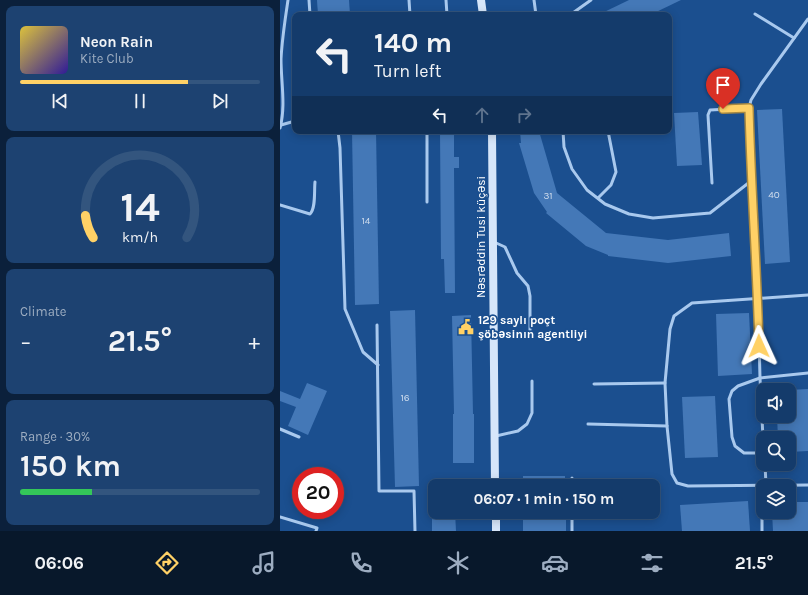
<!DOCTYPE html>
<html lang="en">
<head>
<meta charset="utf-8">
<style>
	body { margin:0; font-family:Karla,sans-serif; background:#1d4271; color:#f1f3f6; height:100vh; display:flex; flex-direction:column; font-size:15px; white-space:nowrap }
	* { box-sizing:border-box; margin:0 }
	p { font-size:13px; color:#9dadc1 }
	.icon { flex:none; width:22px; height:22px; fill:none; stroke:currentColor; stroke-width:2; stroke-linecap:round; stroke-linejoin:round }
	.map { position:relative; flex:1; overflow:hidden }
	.sheet { display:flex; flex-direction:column; gap:6px; padding:6px; background:#0b203b; width:280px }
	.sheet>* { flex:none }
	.hud { position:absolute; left:12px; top:12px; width:380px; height:122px; border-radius:8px; box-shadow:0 2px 10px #0003,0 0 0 1px #33557e; background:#143b6b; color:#f1f3f6; overflow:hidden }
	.tools { position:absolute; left:476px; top:383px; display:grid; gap:8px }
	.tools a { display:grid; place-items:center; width:40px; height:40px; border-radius:8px; background:#143b6b; box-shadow:0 2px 10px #0003,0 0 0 1px #33557e; font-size:20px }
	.speed { position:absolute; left:12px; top:467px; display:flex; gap:8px; font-size:20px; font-weight:700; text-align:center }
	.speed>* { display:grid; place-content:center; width:52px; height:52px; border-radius:50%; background:#143b6b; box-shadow:0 2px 10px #0003,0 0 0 1px #33557e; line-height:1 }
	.speed .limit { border:6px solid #d22; background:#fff; color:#111 }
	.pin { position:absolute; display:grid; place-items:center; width:34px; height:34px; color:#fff; margin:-41px -17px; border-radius:50% 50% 50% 0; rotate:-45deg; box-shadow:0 0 4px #0007 }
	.pin .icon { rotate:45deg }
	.me { position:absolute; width:44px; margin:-22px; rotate:359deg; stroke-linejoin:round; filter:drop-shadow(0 0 3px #0008) }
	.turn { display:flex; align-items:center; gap:14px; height:84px; padding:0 16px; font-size:18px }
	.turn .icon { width:52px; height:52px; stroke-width:2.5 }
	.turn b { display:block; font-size:28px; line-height:34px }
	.lanes { display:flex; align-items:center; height:38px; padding:0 16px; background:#0003; justify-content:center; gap:20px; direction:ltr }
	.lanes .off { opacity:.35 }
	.big { font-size:30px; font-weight:700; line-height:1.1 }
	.sheet .tile { flex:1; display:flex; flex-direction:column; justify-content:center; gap:6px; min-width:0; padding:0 14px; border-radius:8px; background:#1d4271 }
	.sheet .dial { align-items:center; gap:0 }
	.dial svg { height:104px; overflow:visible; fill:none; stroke:#33557e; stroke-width:7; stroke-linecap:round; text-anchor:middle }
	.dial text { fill:#f1f3f6; stroke:none }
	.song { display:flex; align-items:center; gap:12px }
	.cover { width:48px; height:48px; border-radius:6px; background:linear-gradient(135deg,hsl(50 70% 55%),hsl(250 70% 35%)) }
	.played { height:4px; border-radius:2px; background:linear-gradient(90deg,#ffd166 70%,#33557e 70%) }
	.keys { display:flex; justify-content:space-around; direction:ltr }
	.heat { display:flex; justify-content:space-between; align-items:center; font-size:22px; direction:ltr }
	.charge { height:6px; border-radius:3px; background:linear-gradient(90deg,#34c759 30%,#33557e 0) }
	.trip { position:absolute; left:148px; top:479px; width:232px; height:40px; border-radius:8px; background:#143b6b; box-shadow:0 2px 10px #0003,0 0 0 1px #33557e; font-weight:700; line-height:40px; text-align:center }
	.tab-bar { display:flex; height:64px; justify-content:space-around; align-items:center; background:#08182b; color:#9dadc1 }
	.tab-bar .icon { width:28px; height:28px }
	.tab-bar .current { color:#ffd166 }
	.tab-bar b { font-size:18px; color:#f1f3f6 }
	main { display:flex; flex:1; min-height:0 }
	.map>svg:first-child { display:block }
</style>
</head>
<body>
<main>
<section class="sheet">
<div class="tile">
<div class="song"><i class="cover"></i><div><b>Neon Rain</b><p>Kite Club</p></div></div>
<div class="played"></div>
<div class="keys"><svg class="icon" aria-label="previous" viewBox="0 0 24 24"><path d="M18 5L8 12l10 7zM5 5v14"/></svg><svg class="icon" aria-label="pause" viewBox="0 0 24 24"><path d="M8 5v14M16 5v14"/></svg><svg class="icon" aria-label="next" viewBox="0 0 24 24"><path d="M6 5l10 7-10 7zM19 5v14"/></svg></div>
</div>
<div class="tile dial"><svg viewBox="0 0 100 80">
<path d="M14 69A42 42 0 1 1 86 69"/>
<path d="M14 69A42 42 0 0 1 8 52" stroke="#ffd166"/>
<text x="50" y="56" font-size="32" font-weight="700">14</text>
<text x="50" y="72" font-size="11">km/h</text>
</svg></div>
<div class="tile"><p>Climate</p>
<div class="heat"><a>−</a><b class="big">21.5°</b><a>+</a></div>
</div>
<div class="tile"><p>Range · 30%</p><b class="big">150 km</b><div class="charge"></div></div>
</section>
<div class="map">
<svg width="528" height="531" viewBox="0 0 528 531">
	<rect width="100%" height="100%" fill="#1b4f8f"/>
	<g fill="#4478b7">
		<path d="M37 0H69L70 15H38Z"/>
		<path d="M349 0H401L370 15H318Z"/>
		<path d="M502 109 510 262 485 264 477 110Z"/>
		<path d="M418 112 422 165 397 166 394 113Z"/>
		<path d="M72 131H96L99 304 75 305Z"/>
		<path d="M160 131H174V157H179V168H174L175 293H165L164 259H161Z"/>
		<path d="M240 131H259L277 193 326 233 388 240 449 233 451 256 388 263 328 256V255L306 246 266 213 267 212 254 193 239 143H241Z"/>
		<path d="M135 310 139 486 115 487 110 311Z"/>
		<path d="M469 313 472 374 438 376 436 314Z"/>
		<path d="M191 315 193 414H194V463H173V414H174L172 316Z"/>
		<path d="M27 383 47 391 28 435 8 426 16 407 0 401V391L20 399Z"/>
		<path d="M528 389V451L509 452V438H498L497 416H509V390Z"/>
		<path d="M435 396 438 457 405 458 402 397Z"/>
		<rect x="243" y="476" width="42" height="10"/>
		<path d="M468 501 470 531H402L400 505Z"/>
		<path d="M509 502H528V531H493L492 512H509Z"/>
		<path d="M152 512H175L176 531H152Z"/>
		<rect x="243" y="512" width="43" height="19"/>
	</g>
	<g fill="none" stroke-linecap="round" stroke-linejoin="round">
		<g stroke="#a9c9ee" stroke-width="3">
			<path d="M29 0 30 15"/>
			<path d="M129 0 130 15"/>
			<path d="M166 0 167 15"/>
			<path d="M254 0 256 15"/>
			<path d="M475 14 514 38"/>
			<path d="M290 15 311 0"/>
			<path d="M1 125 15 121"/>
			<path d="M0 128C6 106 1 82 1 59 2 39 5 20 8 0"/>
			<path d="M58 131 60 148 65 309 83 352 98 365"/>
			<path d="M283 131 284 147 292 169 307 190 325 204 349 214 373 218 430 213 471 181"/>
			<path d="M432 183 428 115 430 110 469 108"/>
			<path d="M318 198 331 185 336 172 328 131"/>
			<path d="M147 202V131"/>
			<path d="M0 205 30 214C36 208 34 191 35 182"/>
			<path d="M214 242 225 247 237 273 248 286 250 296V332"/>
			<path d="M528 295 412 303 394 316 390 329 385 383 387 426 392 474 397 483 408 486 528 485"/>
			<path d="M97 325 99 491H134L135 531"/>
			<path d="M314 384 385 383"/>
			<path d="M308 424 387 426"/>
			<path d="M0 429 19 437"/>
			<path d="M216 436 238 431 247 424 252 413V381"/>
			<path d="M483 438 480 378 478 299 471 181 469 108 471 100 481 84 528 19"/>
			<path d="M483 453H464L455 446 452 437 449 399 452 391 458 386 480 378 528 373"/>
			<path d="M485 464 486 485"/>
			<path d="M292 486V478"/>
			<path d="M482 506V531"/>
			<path d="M0 517 37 528 36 531"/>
			<path d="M292 531V512"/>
		</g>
		<g stroke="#d6e6fa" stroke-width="8">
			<path d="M201 0 203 15"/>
			<path d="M212 131 215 486"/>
			<path d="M216 512V531"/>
		</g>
	</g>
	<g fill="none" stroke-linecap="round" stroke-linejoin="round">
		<defs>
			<path id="route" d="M443 109 469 108C471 187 477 267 479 346"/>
		</defs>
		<use href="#route" stroke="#a68842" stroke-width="10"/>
		<use href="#route" stroke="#ffd166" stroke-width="7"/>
	</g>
	<defs>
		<symbol id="civic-bare" viewBox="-9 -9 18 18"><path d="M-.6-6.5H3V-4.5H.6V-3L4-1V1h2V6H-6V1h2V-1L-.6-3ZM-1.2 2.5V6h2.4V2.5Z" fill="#ffd166" stroke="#1b4f8f" stroke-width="2.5" paint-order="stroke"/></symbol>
	</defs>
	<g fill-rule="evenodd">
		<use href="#civic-bare" x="175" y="316" width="22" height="22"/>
	</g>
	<g text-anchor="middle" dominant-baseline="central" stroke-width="3.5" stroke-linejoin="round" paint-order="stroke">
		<g font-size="10" fill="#d0dded">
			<text x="494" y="195">40</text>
			<text x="268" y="196">31</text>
			<text x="86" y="221">14</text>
			<text x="125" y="398">16</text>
		</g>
		<g font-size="12" fill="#fff" stroke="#1b4f8f">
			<text transform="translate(201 237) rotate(-90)">Nəsrəddin Tusi küçəsi</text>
		</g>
		<g font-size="12" font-weight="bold" fill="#fff" stroke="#1b4f8f" text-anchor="start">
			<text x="198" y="320">129 saylı poçt<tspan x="198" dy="14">şöbəsinın agentliyi</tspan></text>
		</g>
	</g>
</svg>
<div class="tools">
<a><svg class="icon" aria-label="sound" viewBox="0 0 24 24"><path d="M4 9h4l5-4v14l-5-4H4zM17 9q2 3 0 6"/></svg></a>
<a><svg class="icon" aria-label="search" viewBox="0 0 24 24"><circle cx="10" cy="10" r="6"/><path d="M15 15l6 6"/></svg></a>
<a><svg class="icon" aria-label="layers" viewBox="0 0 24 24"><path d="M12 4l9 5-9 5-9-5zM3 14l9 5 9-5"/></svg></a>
</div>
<div class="speed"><div class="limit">20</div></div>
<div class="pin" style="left:443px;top:109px;background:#d93025"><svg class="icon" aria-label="arrive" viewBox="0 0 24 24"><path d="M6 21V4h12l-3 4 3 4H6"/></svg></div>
<svg class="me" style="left:479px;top:346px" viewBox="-20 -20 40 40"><path d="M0-17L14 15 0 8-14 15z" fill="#ffd166" stroke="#fff" stroke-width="4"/></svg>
<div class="trip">06:07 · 1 min · 150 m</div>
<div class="hud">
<div class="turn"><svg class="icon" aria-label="left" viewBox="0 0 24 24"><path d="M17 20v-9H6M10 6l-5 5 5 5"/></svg><div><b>140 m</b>Turn left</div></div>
<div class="lanes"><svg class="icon" aria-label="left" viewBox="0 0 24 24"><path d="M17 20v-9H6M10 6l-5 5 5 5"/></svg><svg class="icon off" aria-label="ahead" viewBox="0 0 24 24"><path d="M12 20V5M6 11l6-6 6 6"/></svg><svg class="icon off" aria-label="right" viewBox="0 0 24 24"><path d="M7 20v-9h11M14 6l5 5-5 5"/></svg></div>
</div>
</div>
</main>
<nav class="tab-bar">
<b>06:06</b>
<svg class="icon current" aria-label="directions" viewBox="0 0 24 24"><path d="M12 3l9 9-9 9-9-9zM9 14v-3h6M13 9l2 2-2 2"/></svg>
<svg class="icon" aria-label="music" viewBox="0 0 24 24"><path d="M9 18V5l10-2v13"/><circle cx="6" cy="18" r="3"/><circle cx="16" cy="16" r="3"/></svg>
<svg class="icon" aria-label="phone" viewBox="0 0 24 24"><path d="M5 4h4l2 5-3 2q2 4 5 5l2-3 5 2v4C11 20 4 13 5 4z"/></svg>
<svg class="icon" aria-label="climate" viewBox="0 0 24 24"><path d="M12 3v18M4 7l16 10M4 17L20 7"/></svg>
<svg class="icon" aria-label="car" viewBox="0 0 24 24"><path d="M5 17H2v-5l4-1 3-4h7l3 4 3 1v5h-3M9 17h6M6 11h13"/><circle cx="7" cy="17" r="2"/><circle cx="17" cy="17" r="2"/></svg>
<svg class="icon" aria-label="filters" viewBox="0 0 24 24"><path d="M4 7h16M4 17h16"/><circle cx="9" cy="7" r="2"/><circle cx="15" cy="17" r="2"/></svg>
<b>21.5°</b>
</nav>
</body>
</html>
